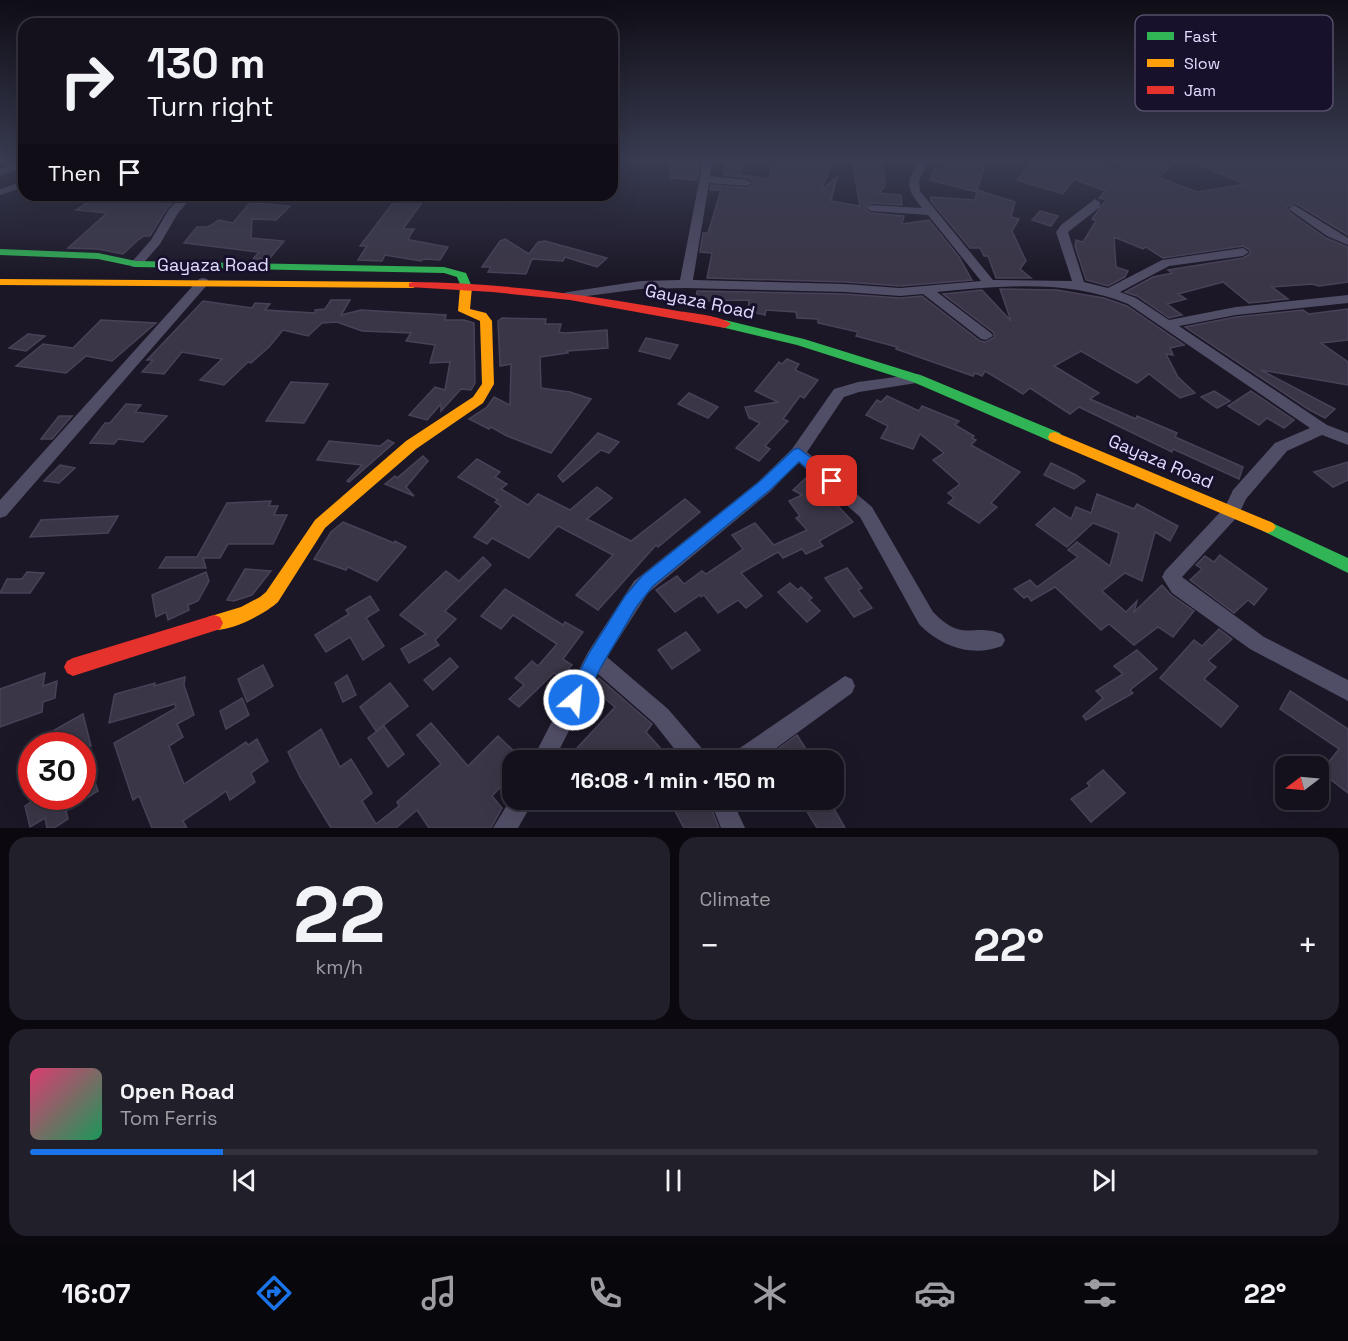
<!DOCTYPE html>
<html lang="en">
<head>
<meta charset="utf-8">
<style>
	body { margin:0; font-family:"Space Grotesk",sans-serif; background:#211f29; color:#f1f3f6; height:100vh; display:flex; flex-direction:column; font-size:22px; white-space:nowrap }
	* { box-sizing:border-box; margin:0 }
	p { font-size:20px; color:#9d9da3 }
	.icon { flex:none; width:33px; height:33px; fill:none; stroke:currentColor; stroke-width:2; stroke-linecap:round; stroke-linejoin:round }
	.map { position:relative; height:828px; overflow:hidden }
	.panel { display:flex; flex-direction:column; gap:9px; padding:9px; background:#0b090f; flex:1 }
	.panel>* { flex:none }
	.guide { position:absolute; left:18px; top:18px; width:600px; height:183px; border-radius:18px; box-shadow:0 6px 24px #0002,0 0 0 2px #33313b; background:#14111c; color:#f1f3f6; overflow:hidden }
	.needle { width:39px; rotate:254deg }
	.tools { position:absolute; left:1275px; top:756px; display:grid; gap:12px }
	.tools a { display:grid; place-items:center; width:54px; height:54px; border-radius:12px; background:#14111c; box-shadow:0 6px 24px #0002,0 0 0 2px #33313b; font-size:30px }
	.speed { position:absolute; left:18px; top:732px; display:flex; gap:12px; font-size:30px; font-weight:700; text-align:center }
	.speed>* { display:grid; place-content:center; width:78px; height:78px; border-radius:50%; background:#14111c; box-shadow:0 6px 24px #0002,0 0 0 2px #33313b; line-height:1 }
	.speed .limit { border:9px solid #d22; background:#fff; color:#111 }
	.pin { position:absolute; display:grid; place-items:center; width:51px; height:51px; color:#fff; margin:-26px; border-radius:12px; box-shadow:0 3px 9px #0006 }
	.me { position:absolute; width:66px; margin:-33px; rotate:27deg; stroke-linejoin:round; filter:drop-shadow(0 0 4px #0008) }
	.turn { display:flex; align-items:center; gap:21px; height:126px; padding:0 30px; font-size:27px }
	.turn .icon { width:78px; height:78px; stroke-width:2.5 }
	.turn b { display:block; font-size:42px; line-height:51px }
	.then { display:flex; align-items:center; height:57px; padding:0 30px; background:#0003; gap:12px; font-size:22px }
	.big { font-size:45px; font-weight:700; line-height:1.1 }
	.panel .widget { flex:1; display:flex; flex-direction:column; justify-content:center; gap:9px; min-width:0; padding:0 21px; border-radius:18px; background:#211f29 }
	.panel .dial { align-items:center; gap:0 }
	.dial b { font-size:78px; line-height:1 }
	.song { display:flex; align-items:center; gap:18px }
	.cover { width:72px; height:72px; border-radius:9px; background:linear-gradient(135deg,hsl(340 70% 55%),hsl(150 70% 35%)) }
	.played { height:6px; border-radius:3px; background:linear-gradient(90deg,#1a73e8 15%,#33313b 15%) }
	.keys { display:flex; justify-content:space-around; direction:ltr }
	.heat { display:flex; justify-content:space-between; align-items:center; font-size:33px; direction:ltr }
	.panel .tiles { flex:1; display:grid; gap:9px; grid-template-columns:1fr 1fr }
	.widget:last-child { grid-column:span 2 }
	.trip { position:absolute; left:502px; top:750px; width:342px; height:60px; border-radius:18px; background:#14111c; box-shadow:0 6px 24px #0002,0 0 0 2px #33313b; font-weight:700; line-height:60px; text-align:center }
	.tab-bar { display:flex; height:96px; justify-content:space-around; align-items:center; background:#08070b; color:#9d9da3 }
	.tab-bar .icon { width:42px; height:42px }
	.tab-bar .selected { color:#1a73e8 }
	.tab-bar b { font-size:27px; color:#f1f3f6 }
	.map>svg:first-child { display:block }
</style>
</head>
<body>
<div class="map">
<svg width="1348" height="828" viewBox="0 0 1348 828">
	<rect width="100%" height="100%" fill="#1b1726"/>
	<g fill="#3b3647" stroke="#484258" stroke-width="1.5">
		<path d="M671 161H699L697 180 670 178Z"/>
		<path d="M777 161H833L821 190 837 177 831 201 860 206 852 161H883L885 186 879 193 901 195 902 205 871 203 864 209 871 213 904 216 902 224 929 220 959 257 972 280 900 286 845 282 707 278 712 253 700 252 703 233H708L721 190H710L711 185 747 188 753 185 754 182 748 178 724 175 726 165 729 166 730 162 743 163 740 175 769 179 771 166 777 167Z"/>
		<path d="M946 161H986L977 190 1015 202 1011 217 1019 219 1012 231 1026 261 1020 269 1031 278H996L988 256H984L980 248H970L931 201V197L975 200 977 192 930 180 936 167 943 169Z"/>
		<path d="M1033 161H1091L1116 170 1128 161H1178L1158 177 1197 192 1245 184 1190 161H1348V235L1295 203 1287 207 1289 212 1326 238 1348 247V282L1319 286 1312 284 1272 287 1288 299 1249 303 1223 282 1178 294 1186 299 1167 304 1182 315 1169 318 1137 296 1125 292 1153 277 1172 273 1168 270 1243 258 1250 254V250L1243 246 1163 258 1146 247 1143 249 1114 237 1116 267 1128 271 1125 277 1108 286 1086 280 1075 246 1076 240 1083 242 1096 221 1092 219 1106 200 1099 198 1105 191 1074 179 1063 194 1017 180Z"/>
		<path d="M99 195H147L141 200 177 198 167 208 150 236H144L138 240 123 254 98 249 68 248 107 213 76 210Z"/>
		<path d="M253 199V203L290 206 276 220 252 219 251 238 284 241 269 259H253L259 252 184 243 197 227H208L219 220 233 223Z"/>
		<path d="M396 199 423 201 403 229H414L408 239 410 240 448 247 440 260 424 259 421 261 385 255 382 261 358 260 367 246H360Z"/>
		<path d="M1040 211 1058 216 1051 226 1032 220Z"/>
		<path d="M505 239 529 254 538 242 545 241 607 258 597 267 565 257 563 261 532 259 526 274 488 272 491 267H482L500 241Z"/>
		<path d="M1000 289 1057 290 1104 298 1127 306 1184 345 1170 348 1173 355 1166 354 1178 377 1195 393 1180 398 1149 374 1137 383 1081 351 1054 366 1099 393 1090 399 1136 419 1137 416 1177 433 1175 437 1243 467 1239 479 1173 449 1172 452 1079 407 1070 414 1030 388 1023 394 985 371 982 376 975 373 973 376 896 349 897 347 856 336 858 332 818 323V319L797 318 796 312 766 310 765 315 752 312 748 310 749 300 696 301 697 291 845 294 900 298 922 296 980 341 986 342 995 337 993 332 943 294 982 290 1011 321Z"/>
		<path d="M331 300H350L341 315 361 310 446 315 445 320H464L474 323 475 383 471 390 461 389 441 411V404L427 420 409 415 435 387 445 390 450 362 430 363 435 345 406 341 411 333 362 331 337 322 322 323 308 336 283 330 269 347 251 363 248 362 224 385 200 380 222 359 182 352 164 374 142 372 153 360H147L203 301 252 308 255 303 270 304 265 310 315 313V310L325 309Z"/>
		<path d="M1348 309V340L1321 343 1348 362V385L1261 370 1335 409 1325 418 1308 409 1185 327 1236 317 1303 310 1309 314Z"/>
		<path d="M502 318 546 319 545 324H561L559 332 565 333 607 330 608 348 567 351 568 353 540 357 541 388 570 392 591 399 551 453 507 436 491 427 489 429 469 419 487 407 494 397 510 405 511 364 500 366 498 321Z"/>
		<path d="M101 320 156 323 112 361 86 356 66 373 16 366 43 344 73 348Z"/>
		<path d="M28 334 45 336 26 351 9 348Z"/>
		<path d="M646 338 678 345 670 359 639 351Z"/>
		<path d="M787 359 799 364 795 370 818 380 804 398 800 396 783 419 788 421 765 446 770 449 759 461 736 448 760 423 749 418 745 407 778 402 755 391 779 362 782 364Z"/>
		<path d="M291 382 328 384 304 423 266 421Z"/>
		<path d="M1214 391 1230 401 1217 408 1201 397Z"/>
		<path d="M1251 391 1294 420 1284 428 1267 418 1259 425 1228 406Z"/>
		<path d="M689 393 718 407 708 418 678 404Z"/>
		<path d="M887 396 919 411 922 406 959 421 955 425 974 436 972 438 976 440 971 445 1020 472 991 503 997 507 979 523 948 503 954 498 948 493 960 484 933 460 944 453 920 434 913 449 881 438 888 426 866 415 877 400 881 402Z"/>
		<path d="M126 404 141 405 135 412 167 416 143 442 118 439 114 444 90 443 105 423H110Z"/>
		<path d="M59 416H72L52 439H41Z"/>
		<path d="M598 433 619 442 609 453 601 450 563 482 558 476Z"/>
		<path d="M388 440 394 443 349 482 347 481 362 465 317 460 329 441 380 446Z"/>
		<path d="M423 456 428 461 406 487 414 496 385 484 395 476 397 478Z"/>
		<path d="M477 459 500 472 495 477 507 484 501 489 528 505 538 494 570 510 597 487 612 498 587 519 631 541 685 499 700 512 658 547 656 545 598 610 576 595 613 555 558 526 529 558 492 538 487 544 474 537 501 506 495 502 498 500 458 477Z"/>
		<path d="M1348 462V480L1333 487 1314 472Z"/>
		<path d="M1051 463 1076 475 1085 481 1074 489 1044 475Z"/>
		<path d="M60 465 75 468 59 483 44 481Z"/>
		<path d="M809 475 853 522 819 541 823 546 806 554 802 549 783 558 778 552 741 573 762 596 746 608 738 600 718 613 704 595 701 597 700 595 675 612 656 590 677 576 684 584 702 571 706 574 743 549 732 535 755 523 774 545 807 530 796 518 800 516 789 501 802 495 793 490Z"/>
		<path d="M1097 494 1134 509 1137 504 1178 526 1170 541 1155 532 1142 581 1125 573 1102 591 1126 612 1137 601 1134 612 1162 585 1171 595 1194 611 1173 637 1158 627 1134 645 1109 624 1101 630 1055 587 1031 601 1028 596 1024 598 1014 589 1030 580 1037 587 1078 557 1068 550 1077 542 1110 566 1119 533 1093 523 1067 547 1036 525 1054 508 1071 519 1076 507 1091 513Z"/>
		<path d="M271 501 269 506H278L274 515H287L273 544H228L220 558H203L206 568H159L166 557H197L227 503Z"/>
		<path d="M118 516 108 533 30 537 41 520Z"/>
		<path d="M343 522 394 543 395 541 406 547 377 581 348 567 346 570 314 559 331 532Z"/>
		<path d="M1220 555 1267 589 1254 605 1248 600 1234 613 1190 580 1202 569 1196 565 1205 556 1214 562Z"/>
		<path d="M483 557 491 565 445 611 456 619 435 640 439 645 409 663 401 649 426 634 400 615 446 571 459 581Z"/>
		<path d="M847 568 862 588 858 590 872 608 854 617 825 578Z"/>
		<path d="M245 569 271 571 252 595 234 601 227 600Z"/>
		<path d="M27 572 44 573 30 593H0L7 579H22Z"/>
		<path d="M206 572 209 581 198 601 188 605 189 610 168 620 166 612 156 617 152 595Z"/>
		<path d="M790 583 798 590 801 587 812 598 809 600 820 611 807 622 778 592Z"/>
		<path d="M505 589 563 625 565 622 583 632 563 659 572 665 561 678 554 673 519 707 509 699 524 685 515 678 532 661 538 666 557 644 513 615 501 629 481 616Z"/>
		<path d="M370 596 379 610 366 618 384 646 363 660 350 637 326 652 315 635 349 614 346 610Z"/>
		<path d="M1219 629 1232 639 1208 661 1216 667 1204 679 1238 706 1221 727 1160 678 1194 640 1202 646Z"/>
		<path d="M686 632 700 650 672 669 658 650Z"/>
		<path d="M1137 650 1157 669 1130 690 1133 693 1086 720 1083 716 1103 698 1096 691 1123 674 1114 666Z"/>
		<path d="M450 658 458 667 433 690 424 680Z"/>
		<path d="M263 665 273 686 247 702 238 679Z"/>
		<path d="M45 673 43 686 57 681 55 698 43 702 42 712 0 727V689Z"/>
		<path d="M347 675 356 695 343 702 335 683Z"/>
		<path d="M185 677 184 685 194 715 177 724 183 737 169 746 184 784 246 742 248 745 257 739 268 761 251 773 255 782 230 800 226 791 211 802 183 821 187 828H152L139 796 133 800 114 743 176 708 175 704 109 723 114 697 115 694 155 683 154 686Z"/>
		<path d="M599 678 652 724 646 732 671 760H566L615 707 593 689Z"/>
		<path d="M390 683 408 706 376 731 360 707Z"/>
		<path d="M1290 691 1348 729V793L1321 772 1339 749 1280 709Z"/>
		<path d="M242 698 249 715 226 729 220 711Z"/>
		<path d="M83 714 91 746H26Z"/>
		<path d="M431 723 468 766 498 736 519 756 513 760V774L492 796 502 808 491 828H429L417 810 396 828H331L300 777 288 752 321 729 340 767 351 759 372 793 362 801 376 824 399 806 397 802 441 764 417 735Z"/>
		<path d="M384 726 404 754 388 767 368 738Z"/>
		<path d="M797 735 813 760H763Z"/>
		<path d="M82 752H85L98 791 66 811 68 819 54 828H47L45 818 30 827 25 806 31 802 30 796H82Z"/>
		<path d="M1103 770 1125 793 1091 822 1071 799 1090 786 1087 783Z"/>
		<path d="M669 800H708L719 828H684Z"/>
		<path d="M800 800H829L845 828H817Z"/>
	</g>
	<g fill="none" stroke-linecap="round" stroke-linejoin="round">
		<g fill="#504d66" fill-rule="evenodd">
			<path d="M19 161H24V167L0 176V169Z"/>
			<path d="M703 161H713L710 176 747 180 752 183 747 186 709 183 693 280 845 284 900 288 981 281 928 215 871 211 866 208 871 205 922 208C906 188 905 184 919 161H929L919 180 920 191 993 280 1072 281 1056 232 1061 225 1095 199 1100 202V207L1068 232 1084 282 1108 288 1162 260 1243 248 1249 252 1243 256 1169 266 1120 292 1136 298 1169 320 1236 307 1348 295V303L1236 315 1179 326 1327 425 1348 433V445L1322 435 1287 451 1246 499 1238 516 1182 577 1264 637 1348 680V701L1250 649 1172 593 1162 577 1165 571 1225 507 1233 490 1275 443 1310 428 1128 304C1067 279 1001 286 937 292L991 333 993 336 986 340 981 339 923 294 900 296 845 292 686 288 641 289 564 299 562 296 564 293 568 292 641 281 680 280Z"/>
			<path d="M24 181V187L0 195V189Z"/>
			<path d="M183 195H194L178 213 160 244 140 267H132L130 264 151 240 169 209Z"/>
			<path d="M1294 205 1348 238V245L1327 236 1290 210 1289 208Z"/>
			<path d="M203 278 207 279 209 282 207 285 6 516 0 518V500L199 279Z"/>
			<path d="M918 374 923 376 925 379 923 382 859 392 844 397 807 452 872 507 933 612C965 644 971 622 1002 634L1005 640 1002 646C972 658 940 646 919 624L860 517 798 462 771 491 648 593 607 657 668 709 705 752 708 760H683L654 723 598 674 554 760H532L588 652 634 581 759 481 792 449 834 389 858 382Z"/>
			<path d="M845 676 852 679 855 686 852 693 760 760H731L734 752Z"/>
			<path d="M513 795V800H534L518 828H493Z"/>
			<path d="M710 800H732L745 828H721Z"/>
		</g>
		<g fill="#30b455" fill-rule="evenodd">
			<path d="M0 249 98 253 136 261 444 267 466 273 472 287 470 289H462L457 277 444 273 136 267 98 259 0 255Z"/>
			<path d="M725 320 804 339 923 376 1060 433 1062 437 1060 441H1050L913 382 797 345 721 327 719 324 721 321Z"/>
			<path d="M1268 521 1348 558V573L1263 531 1260 527 1263 523Z"/>
		</g>
		<g fill="#ff9f0a" fill-rule="evenodd">
			<path d="M0 279 413 282 419 285 413 288 0 285Z"/>
			<path d="M466 284 472 287 470 309 486 313 492 321 494 384 483 403 416 449 325 528 278 602C265 614 225 635 208 629L205 623 208 617 241 607 260 597 266 592 315 520 406 441 473 397 482 384 480 321 458 311 460 287Z"/>
			<path d="M1055 432 1273 523 1276 527 1273 531 1268 533 1263 531 1050 441 1048 437 1050 433Z"/>
		</g>
		<g fill="#e5322d" fill-rule="evenodd">
			<path d="M413 282C503 283 590 295 678 311 691 313 723 316 731 324L725 328 570 300 492 292 409 287V283Z"/>
			<path d="M214 615 220 617 223 623 220 629 214 631 73 676 67 673 64 667 67 661 73 658Z"/>
		</g>
	</g>
	<linearGradient id="sky" x2="0" y2="1"><stop stop-color="#0f0d15"/><stop offset="0.58" stop-color="#393c52"/><stop offset="1" stop-color="#393c52" stop-opacity="0"/></linearGradient>
	<rect width="1348" height="277" fill="url(#sky)"/>
	<path fill="#1a73e8" stroke="#114b97" stroke-width="1.5" d="M798 448 837 477 839 481 837 485H826L799 462 770 490 653 586 637 606 602 665 581 706 574 709 568 706 565 700 589 653 625 596 642 576 759 482 793 450Z"/>
	<g text-anchor="middle" dominant-baseline="central" stroke-width="6" stroke-linejoin="round" paint-order="stroke">
		<g font-size="18" fill="#e3dcff" stroke="#18112c">
			<text x="213" y="264">Gayaza Road</text>
			<text transform="translate(700 301) rotate(12)">Gayaza Road</text>
			<text transform="translate(1161 461) rotate(23)">Gayaza Road</text>
		</g>
	</g>
	<rect x="1135" y="15" width="198" height="96" rx="9" fill="#18112c" stroke="#554e6b" stroke-width="1.5"/>
	<rect x="1147" y="32" width="27" height="8" fill="#30b455"/>
	<rect x="1147" y="59" width="27" height="8" fill="#ff9f0a"/>
	<rect x="1147" y="86" width="27" height="8" fill="#e5322d"/>
	<g font-size="16" fill="#e3dcff">
		<text x="1184" y="42">Fast</text>
		<text x="1184" y="69">Slow</text>
		<text x="1184" y="96">Jam</text>
	</g>
</svg>
<div class="tools">
<a><svg class="needle" viewBox="-14 -14 28 28"><path d="M0-13l5 13h-10z" fill="#e53935"/><path d="M0 13l5-13h-10z" fill="#9d9da3"/></svg></a>
</div>
<div class="speed"><div class="limit">30</div></div>
<div class="pin" style="left:832px;top:481px;background:#d93025"><svg class="icon" aria-label="arrive" viewBox="0 0 24 24"><path d="M6 21V4h12l-3 4 3 4H6"/></svg></div>
<svg class="me" style="left:574px;top:700px" viewBox="-20 -20 40 40"><circle r="17" fill="#1a73e8" stroke="#fff" stroke-width="3"/><path d="M0-11L8 9 0 5-8 9z" fill="#fff"/></svg>
<div class="trip">16:08 · 1 min · 150 m</div>
<div class="guide">
<div class="turn"><svg class="icon" aria-label="right" viewBox="0 0 24 24"><path d="M7 20v-9h11M14 6l5 5-5 5"/></svg><div><b>130 m</b>Turn right</div></div>
<div class="then">Then<svg class="icon" aria-label="arrive" viewBox="0 0 24 24"><path d="M6 21V4h12l-3 4 3 4H6"/></svg></div>
</div>
</div>
<section class="panel">
<div class="tiles">
<div class="widget dial"><b>22</b><p>km/h</p></div>
<div class="widget"><p>Climate</p>
<div class="heat"><a>−</a><b class="big">22°</b><a>+</a></div>
</div>
<div class="widget">
<div class="song"><i class="cover"></i><div><b>Open Road</b><p>Tom Ferris</p></div></div>
<div class="played"></div>
<div class="keys"><svg class="icon" aria-label="previous" viewBox="0 0 24 24"><path d="M18 5L8 12l10 7zM5 5v14"/></svg><svg class="icon" aria-label="pause" viewBox="0 0 24 24"><path d="M8 5v14M16 5v14"/></svg><svg class="icon" aria-label="next" viewBox="0 0 24 24"><path d="M6 5l10 7-10 7zM19 5v14"/></svg></div>
</div>
</div>
</section>
<nav class="tab-bar">
<b>16:07</b>
<svg class="icon selected" aria-label="directions" viewBox="0 0 24 24"><path d="M12 3l9 9-9 9-9-9zM9 14v-3h6M13 9l2 2-2 2"/></svg>
<svg class="icon" aria-label="music" viewBox="0 0 24 24"><path d="M9 18V5l10-2v13"/><circle cx="6" cy="18" r="3"/><circle cx="16" cy="16" r="3"/></svg>
<svg class="icon" aria-label="phone" viewBox="0 0 24 24"><path d="M5 4h4l2 5-3 2q2 4 5 5l2-3 5 2v4C11 20 4 13 5 4z"/></svg>
<svg class="icon" aria-label="climate" viewBox="0 0 24 24"><path d="M12 3v18M4 7l16 10M4 17L20 7"/></svg>
<svg class="icon" aria-label="car" viewBox="0 0 24 24"><path d="M5 17H2v-5l4-1 3-4h7l3 4 3 1v5h-3M9 17h6M6 11h13"/><circle cx="7" cy="17" r="2"/><circle cx="17" cy="17" r="2"/></svg>
<svg class="icon" aria-label="filters" viewBox="0 0 24 24"><path d="M4 7h16M4 17h16"/><circle cx="9" cy="7" r="2"/><circle cx="15" cy="17" r="2"/></svg>
<b>22°</b>
</nav>
</body>
</html>
